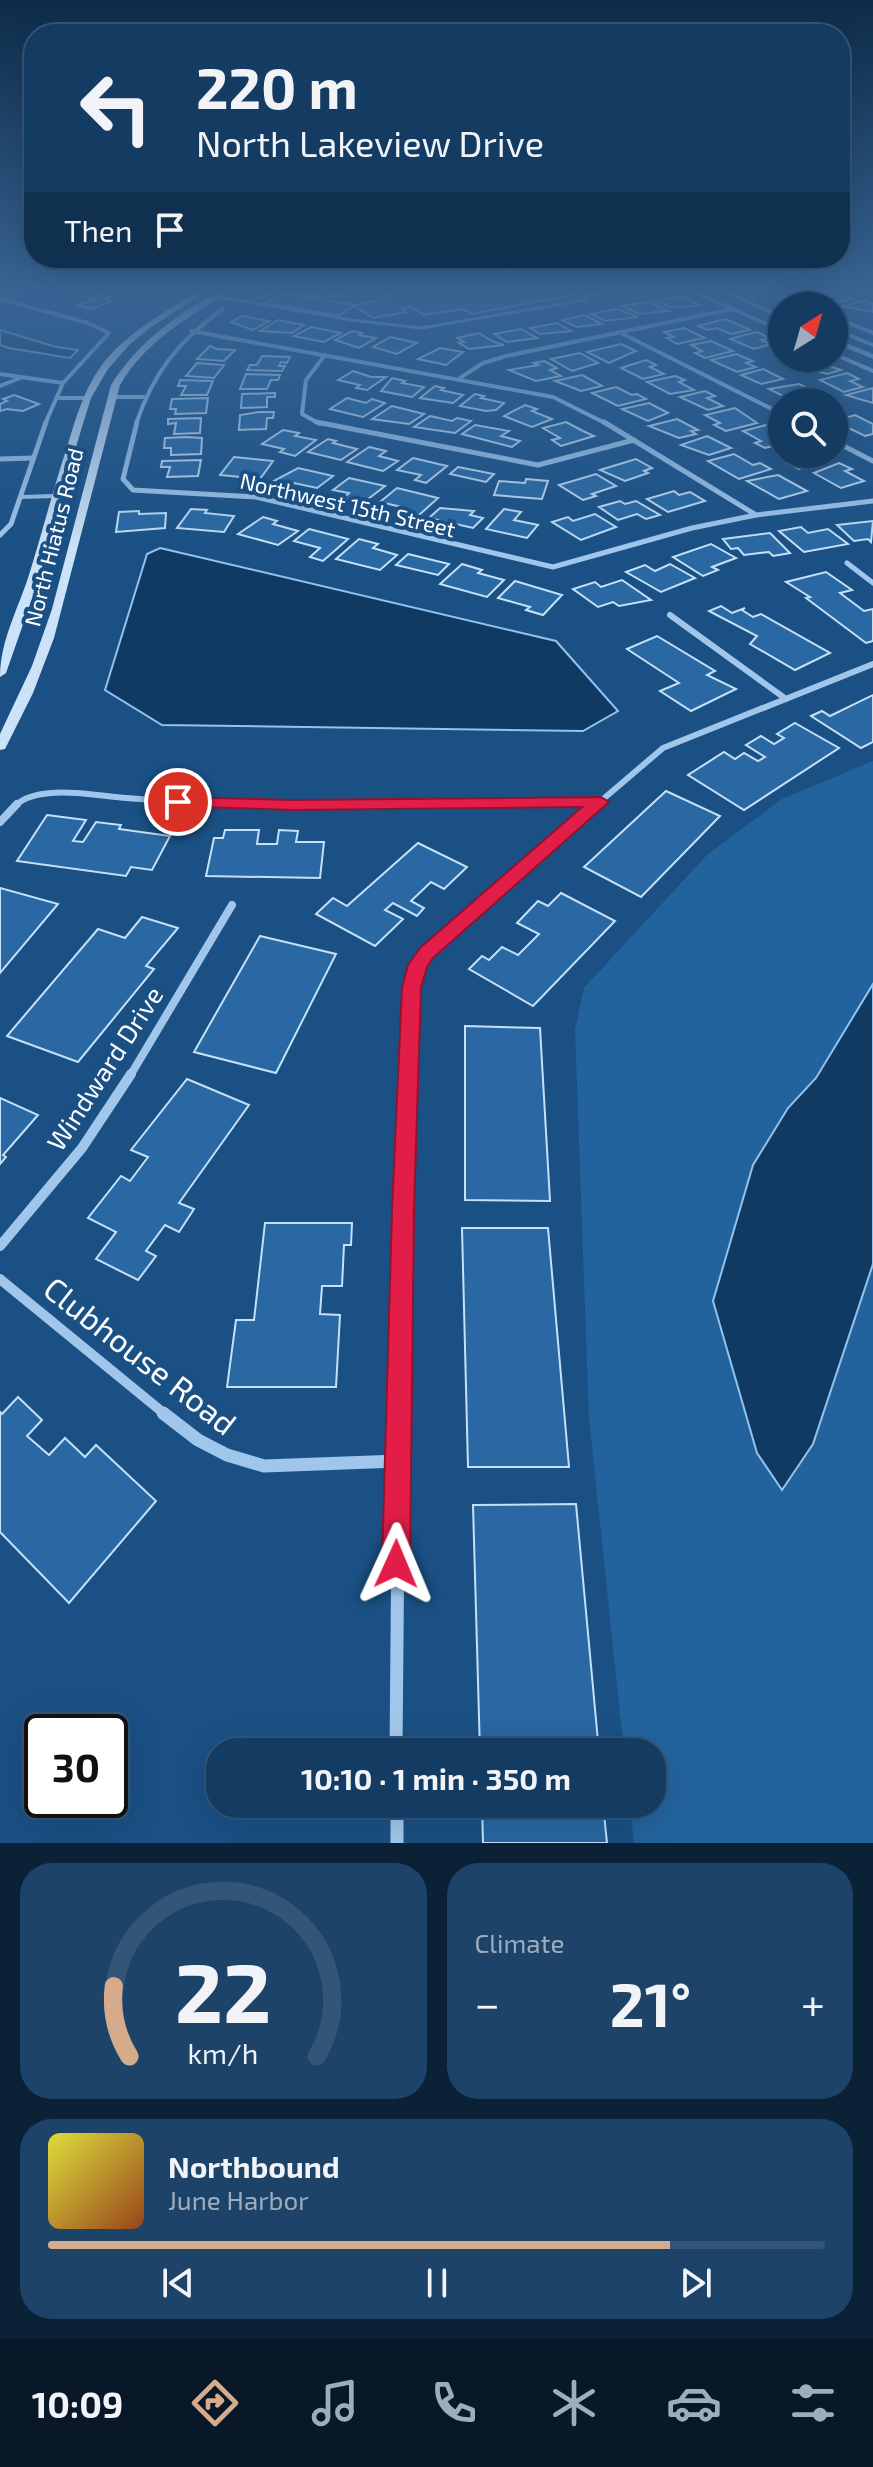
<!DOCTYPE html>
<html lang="en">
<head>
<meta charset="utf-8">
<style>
	body { margin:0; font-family:"Exo 2",sans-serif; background:#1d4369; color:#f1f3f6; height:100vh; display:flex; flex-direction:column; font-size:30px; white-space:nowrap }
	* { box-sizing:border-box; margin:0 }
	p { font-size:26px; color:#9dadbe }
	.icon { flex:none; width:44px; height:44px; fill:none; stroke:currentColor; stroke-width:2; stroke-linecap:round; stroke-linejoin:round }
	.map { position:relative; height:1843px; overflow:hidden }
	.sheet { display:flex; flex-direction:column; gap:20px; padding:20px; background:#0b2136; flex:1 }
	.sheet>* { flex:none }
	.banner { position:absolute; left:24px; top:24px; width:826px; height:244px; border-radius:32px; box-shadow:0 8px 32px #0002,0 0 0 2px #335678; background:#143c63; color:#f1f3f6; overflow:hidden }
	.needle { width:52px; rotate:37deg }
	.controls { position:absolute; left:768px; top:292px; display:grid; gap:16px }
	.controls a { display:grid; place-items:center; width:80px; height:80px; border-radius:50%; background:#143c63; box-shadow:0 8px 32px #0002,0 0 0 2px #335678; font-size:40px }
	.speed { position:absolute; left:24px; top:1714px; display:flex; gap:16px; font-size:40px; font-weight:700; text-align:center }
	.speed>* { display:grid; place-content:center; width:104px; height:104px; border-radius:50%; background:#143c63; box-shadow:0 8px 32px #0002,0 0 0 2px #335678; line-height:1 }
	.speed .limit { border:4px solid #111; border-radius:12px; background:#fff; color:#111 }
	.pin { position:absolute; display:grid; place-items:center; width:68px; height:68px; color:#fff; margin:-34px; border:4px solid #fff; border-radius:50%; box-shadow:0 2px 8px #0007 }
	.me { position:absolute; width:88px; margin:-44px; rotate:1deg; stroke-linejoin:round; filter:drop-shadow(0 0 6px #0008) }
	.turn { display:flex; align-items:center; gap:28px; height:168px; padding:0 40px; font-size:36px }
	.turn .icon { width:104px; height:104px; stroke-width:2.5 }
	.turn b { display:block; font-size:56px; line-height:68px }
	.then { display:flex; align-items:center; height:76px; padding:0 40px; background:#0003; gap:16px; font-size:30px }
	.big { font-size:60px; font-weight:700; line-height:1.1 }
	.sheet .tile { flex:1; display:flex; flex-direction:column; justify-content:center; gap:12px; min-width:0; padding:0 28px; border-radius:32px; background:#1d4369 }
	.sheet .dial { align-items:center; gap:0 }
	.dial svg { height:208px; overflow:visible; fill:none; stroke:#335678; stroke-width:7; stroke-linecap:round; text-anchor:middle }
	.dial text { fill:#f1f3f6; stroke:none }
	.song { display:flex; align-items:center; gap:24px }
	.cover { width:96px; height:96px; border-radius:12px; background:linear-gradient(135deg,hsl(60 70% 55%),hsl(20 70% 35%)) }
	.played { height:8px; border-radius:4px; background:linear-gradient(90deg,#d6ab8b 80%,#335678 80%) }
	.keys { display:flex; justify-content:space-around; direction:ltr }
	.heat { display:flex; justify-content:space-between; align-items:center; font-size:44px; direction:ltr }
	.sheet .tiles { flex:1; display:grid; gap:20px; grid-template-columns:1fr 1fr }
	.tile:last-child { grid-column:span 2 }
	.trip { position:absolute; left:206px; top:1738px; width:460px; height:80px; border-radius:32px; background:#143c63; box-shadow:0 8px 32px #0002,0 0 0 2px #335678; font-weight:700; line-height:80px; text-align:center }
	.menu { display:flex; height:128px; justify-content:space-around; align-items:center; background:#081828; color:#9dadbe }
	.menu .icon { width:56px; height:56px }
	.menu .on { color:#d6ab8b }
	.menu b { font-size:36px; color:#f1f3f6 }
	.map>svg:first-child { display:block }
</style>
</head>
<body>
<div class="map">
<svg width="873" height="1843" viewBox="0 0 873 1843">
	<rect width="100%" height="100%" fill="#1a5084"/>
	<path fill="#23639d" d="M873 761V1843H634L630 1804H652V1752H624L589 1418 575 1030 584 988 707 855 782 799Z"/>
	<g fill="#113a62" stroke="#92c3ee" stroke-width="2">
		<path d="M0 330 56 347 78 350 70 358 9 348 0 345Z"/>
		<path d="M160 548 556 641 618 711 583 731 162 725 105 690 147 554Z"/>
		<path d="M873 984V1264L813 1444 782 1490 757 1453 713 1301 753 1165 788 1108 816 1078Z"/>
	</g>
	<g fill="#2968a2" stroke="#c5e0f8" stroke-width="2">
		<path d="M404 289H567L578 294 472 314 462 309 424 315 411 307 402 309 406 312 373 318 354 306 339 316 265 303 283 293 354 305 383 300 379 297 389 295 385 293Z"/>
		<path d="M832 290 854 299 833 303 812 295Z"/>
		<path d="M100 294 110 297 104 299 112 301 91 309 77 305 95 300 88 298Z"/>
		<path d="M681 296 700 305 672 308 657 301Z"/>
		<path d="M864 301 873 304V312L841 306Z"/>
		<path d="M649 302 669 311 640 314 621 306Z"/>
		<path d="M616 309 638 317 605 321 591 314Z"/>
		<path d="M585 315 602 324 577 327 562 320Z"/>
		<path d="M242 316 269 321 253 330 231 322Z"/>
		<path d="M725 319 750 330 731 334 717 328 708 330 698 326Z"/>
		<path d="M278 320 304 325 292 333 260 331Z"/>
		<path d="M557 323 571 331 540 334 530 328Z"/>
		<path d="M311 327 341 333 324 342 294 336Z"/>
		<path d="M684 328 705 338 677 344 667 338 674 337 664 332Z"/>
		<path d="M521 329 537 338 507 342 494 334Z"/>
		<path d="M352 331 362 333 359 335 376 338 359 348 335 340Z"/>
		<path d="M756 332 770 338 761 340 771 344 754 349 730 339Z"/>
		<path d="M479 333 492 341 504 345 469 349 459 343 464 342 457 338Z"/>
		<path d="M390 337 417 343 397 354 373 347Z"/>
		<path d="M711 341 733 351 705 358 695 353 702 351 691 345Z"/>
		<path d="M621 344 636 351 609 363 587 352Z"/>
		<path d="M210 346 217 349 235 350 224 361 197 359Z"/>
		<path d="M440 348 463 352 446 365 418 359Z"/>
		<path d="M580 353 598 363 572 371 551 359Z"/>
		<path d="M736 354 753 361 746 363 756 367 737 372 711 360Z"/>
		<path d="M262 356 290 357 287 363 281 362 279 366H285L282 371 247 370 250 365H257Z"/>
		<path d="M812 359 829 366 841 370 827 374 793 364Z"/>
		<path d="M646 360 656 365 650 367 664 374 643 379 621 368Z"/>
		<path d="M544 361 557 368 550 370 561 376 536 381 509 370 538 365 534 363Z"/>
		<path d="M197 363 224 365 214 378 186 376Z"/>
		<path d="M763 369 783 379 761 384 741 375Z"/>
		<path d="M353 371 371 377H386L367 390 356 388 360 385 338 380Z"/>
		<path d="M847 373 859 379 850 381 863 387 844 392 820 380Z"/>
		<path d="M246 374 280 375 278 380H271L267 389H240Z"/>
		<path d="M582 375 602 386 581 391 555 381Z"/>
		<path d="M675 376 685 380 679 382 694 390 670 394 647 382Z"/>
		<path d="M392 378 405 381 402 383 424 387 412 397 381 391Z"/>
		<path d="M180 380 213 381 207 395H181L186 386H178Z"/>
		<path d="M799 384 823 395 806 400 793 394 783 396 769 389Z"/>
		<path d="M435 386 444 388 441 390 463 395 453 403 420 398Z"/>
		<path d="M616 387 632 395 637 394 646 399 618 406 592 393Z"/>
		<path d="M873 388V403L846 395Z"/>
		<path d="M705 391 715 396 707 398 723 406 708 410 680 397Z"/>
		<path d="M275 393V397H267V407L241 408 242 394Z"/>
		<path d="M475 394 484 396 481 398 504 403 496 410 486 411 460 406Z"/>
		<path d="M14 395 39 404 23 411 7 409 0 411V404L7 401 3 399Z"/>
		<path d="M208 398 206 413 175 414 176 409H170L172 399Z"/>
		<path d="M347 398 366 403 372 399 385 403 363 417 330 409Z"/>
		<path d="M649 403 668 413 648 421 622 409Z"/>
		<path d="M525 405 537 409 532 411 552 419 532 427 504 416Z"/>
		<path d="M392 406 424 414 409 424 372 419Z"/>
		<path d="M735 408 757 423 726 431 714 425 720 423 705 415Z"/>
		<path d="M259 412H274L273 418H267L266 429 239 430 240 415Z"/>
		<path d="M855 415 873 424V434L865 436 834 421Z"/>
		<path d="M430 416 452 421 457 418 471 421 455 433 414 427Z"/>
		<path d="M201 418 200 433 174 434 176 423 168 424V419Z"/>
		<path d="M677 419 698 430 691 431 696 434 679 438 649 426Z"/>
		<path d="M566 422 583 431 594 436 561 446 552 440 560 438 543 428Z"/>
		<path d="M475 425 509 431 501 436 520 441 512 447 462 434Z"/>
		<path d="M766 425 782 434V444L765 448 755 443 761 441 743 431Z"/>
		<path d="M283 430 299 433 295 436 316 440 295 456 280 452 284 449 262 444Z"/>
		<path d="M707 436 731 448 709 455 681 445Z"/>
		<path d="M186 437 202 438 201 454 171 455V448H164L165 438Z"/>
		<path d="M328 439 336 441 333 443 357 449 341 460 308 452Z"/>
		<path d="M369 447 386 451 379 456 398 461 383 471 347 462Z"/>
		<path d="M782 449V454H822L831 459 799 469 787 463 794 461 775 451Z"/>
		<path d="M734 454 753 465 760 463 771 469 739 479 708 461Z"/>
		<path d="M234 457 273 461 260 479 220 475Z"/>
		<path d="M413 458 447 466 426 483 415 480 421 475 397 470Z"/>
		<path d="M636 459 652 468 644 471 648 473 625 481 600 470Z"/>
		<path d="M201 460 198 476 167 477 170 467H161L162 461Z"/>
		<path d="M839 463 852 469 845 471 864 481 841 488 814 473Z"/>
		<path d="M458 467 494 474 486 482 450 474Z"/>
		<path d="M298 468 333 476 317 488 294 483 289 486 272 482Z"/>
		<path d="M596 474 616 486 592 494 596 496 583 500 559 485Z"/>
		<path d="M778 475 807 491 779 499 747 481Z"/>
		<path d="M349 478 385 486 363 503 343 498 349 493 333 490Z"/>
		<path d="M526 479 548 481 542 499 494 495 499 481 525 483Z"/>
		<path d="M397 488 438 498 418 516 398 511 402 507 380 502Z"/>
		<path d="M674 491 679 495 690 492 705 501 668 512 647 499Z"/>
		<path d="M620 501 625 504 636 501 660 515 646 519 637 514 618 520 599 507Z"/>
		<path d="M440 508 474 511 470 515 483 518 473 528 429 518Z"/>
		<path d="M191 509 207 510 205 513 234 516 224 532 177 528Z"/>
		<path d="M504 509 521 512 514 520 538 525 527 538 486 529Z"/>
		<path d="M139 511V514L166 513 165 528 116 532 119 512Z"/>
		<path d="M595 514 616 527 581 540 552 522 568 517 573 521Z"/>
		<path d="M263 517 277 521 273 524 298 531 278 545 238 534Z"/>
		<path d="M873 521 871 542 868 539 854 541 837 525Z"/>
		<path d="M801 527 808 533 828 529 848 544 804 552 779 531Z"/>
		<path d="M309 529 348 539 323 561 310 557 320 548 294 541Z"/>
		<path d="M770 533 790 553 773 556 769 552 744 555 738 548 731 549 723 539Z"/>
		<path d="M359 539 378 544 373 548 397 555 380 570 336 559Z"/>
		<path d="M711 544 736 558 712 567 718 570 703 576 673 557Z"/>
		<path d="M408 554 449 564 438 575 396 565Z"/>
		<path d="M462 564 482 570 478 573 504 580 487 597 440 584Z"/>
		<path d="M670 564 695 578 661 592 626 572 645 565 655 571Z"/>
		<path d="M826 572 852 590 840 593 864 611 873 609V641L866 643 806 598 810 597 786 582Z"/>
		<path d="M622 580 651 600 619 606 613 602 598 607 573 589 595 582 601 587Z"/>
		<path d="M515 581 562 595 543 615 526 610 530 607 498 598Z"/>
		<path d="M721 606 732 613 745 608 742 610 753 617 761 614 830 653 795 670 750 644 757 636 709 611Z"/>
		<path d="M657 636 715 671 707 675 736 689 691 711 660 691 679 683 627 649Z"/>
		<path d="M873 695V742L861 748 811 716 822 711 830 716Z"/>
		<path d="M795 723 839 748 744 810 688 775 724 752 735 759 744 753 758 761 765 757 746 745 761 736 774 744 784 738 777 734Z"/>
		<path d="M666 791 720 816 641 897 584 867Z"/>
		<path d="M47 815 86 820 73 841 83 842 96 822 121 825 119 829 170 836 152 870 131 867 126 876 17 861Z"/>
		<path d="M225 830H259L257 844H277L279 830 298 831 296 842H324L320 878 206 876 214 838H223Z"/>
		<path d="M418 843 467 867 444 889 431 882 411 901 424 908 417 916 393 903 385 910 403 919 375 946 316 914 333 898 347 906Z"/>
		<path d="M0 888 58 904 0 973Z"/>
		<path d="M561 893 615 921 533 1006 469 969 482 956 489 960 502 947 518 955 539 934 517 923 538 901 548 906Z"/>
		<path d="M142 917 178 928 146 966 154 969 78 1062 7 1036 98 929 125 938Z"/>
		<path d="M260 936 336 954 276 1073 194 1052Z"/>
		<path d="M465 1026 540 1028 550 1201 465 1200Z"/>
		<path d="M187 1079 249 1105 179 1203 194 1209 179 1232 165 1225 146 1251 156 1256 138 1280 96 1259 116 1232 88 1218 121 1176 130 1181 148 1157 131 1150Z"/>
		<path d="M0 1098 38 1115 3 1155 6 1157 0 1164Z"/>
		<path d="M265 1223H352L351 1245H344L342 1286H322L320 1314 340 1315 336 1387H227L236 1320H254Z"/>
		<path d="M462 1228H548L569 1467H468Z"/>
		<path d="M18 1397 42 1420 27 1436 49 1455 65 1438 85 1457 96 1445 156 1501 69 1603 0 1532V1412L2 1414Z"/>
		<path d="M576 1504 599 1752H480L473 1505Z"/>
		<path d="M482 1804H603L607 1843H483Z"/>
	</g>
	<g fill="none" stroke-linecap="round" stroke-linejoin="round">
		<g stroke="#a0c7eb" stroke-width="3">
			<path d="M216 297 249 302 274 291 325 297 371 289"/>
			<path d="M249 302 351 320 421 328 585 300 588 295 618 289"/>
		</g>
		<path stroke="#a0c7eb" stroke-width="4" d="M20 497 55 496"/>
		<g stroke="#a0c7eb" stroke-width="4">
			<path d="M769 289 808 306"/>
			<path d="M699 294 782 331"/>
			<path d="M0 299 88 323 109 333 63 383 45 424"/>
			<path d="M834 317 873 333"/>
			<path d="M191 331 553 397 607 424"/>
			<path d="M621 333 782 414"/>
			<path d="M834 354 873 371"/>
			<path d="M0 374 63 383"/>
			<path d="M460 378 483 363 506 356 732 309"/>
			<path d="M0 386 20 378"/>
			<path d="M111 397H144"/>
			<path d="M57 398H87"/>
			<path d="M136 424C153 373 179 340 223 309"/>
			<path d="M320 424 302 414 306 380 325 355"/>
		</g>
		<g stroke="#a0c7eb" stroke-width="5">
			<path d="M137 422 123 479 133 490 256 497 553 567 692 528 756 515 873 501"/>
			<path d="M316 422 538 465 634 440"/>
			<path d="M604 422 756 515"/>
			<path d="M834 441 873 461"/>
			<path d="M0 459 33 458"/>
			<path d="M0 535 11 524 46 422"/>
			<path d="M847 563 873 583"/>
		</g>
		<g stroke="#a0c7eb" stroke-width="6">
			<path d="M670 615 786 699"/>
			<path d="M15 806C37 783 97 796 126 798 283 811 442 803 600 802"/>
			<path d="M595 806 663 748 873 664"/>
		</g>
		<g stroke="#a0c7eb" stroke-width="8">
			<path d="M202 804H290"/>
			<path d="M0 822 17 804"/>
			<path d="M130 1076 232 905"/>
			<path d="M408 1076 411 988 418 965 427 953 490 896 598 804"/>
		</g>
		<g stroke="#a0c7eb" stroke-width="10">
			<path d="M0 1246 82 1148 131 1074"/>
			<path d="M0 1279 166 1415"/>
			<path d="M399 1415 408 1074"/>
		</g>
		<g stroke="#a0c7eb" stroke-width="13">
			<path d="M163 1413 198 1440 227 1455 264 1466 398 1461"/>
			<path d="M396 1752 399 1413"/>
			<path d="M397 1804V1843"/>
		</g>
		<g fill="#a0c7eb" fill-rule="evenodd">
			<path d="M715 289H724L782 315V319Z"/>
			<path d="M834 327 873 343V347L834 331Z"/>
			<path d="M834 338 873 354V359L834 343Z"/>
		</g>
		<g fill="#cce2f8" fill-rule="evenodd">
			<path d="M224 289H233C190 317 147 339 120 385L54 638 33 693 5 749 0 750V734L32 666 52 609 111 385C138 342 179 312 224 289Z"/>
			<path d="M196 292 203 294 151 327 129 345 108 369 91 398 53 521 40 576 6 673 0 677C0 642 17 611 28 578 42 534 53 489 68 444 76 417 84 390 101 366 126 333 162 314 196 292Z"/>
		</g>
	</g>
	<linearGradient id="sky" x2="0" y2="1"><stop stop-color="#0e2c49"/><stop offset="0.53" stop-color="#386494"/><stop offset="1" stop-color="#386494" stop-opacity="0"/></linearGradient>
	<rect width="873" height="547" fill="url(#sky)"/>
	<path fill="#e11d48" stroke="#92132f" stroke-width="2" d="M178 797 294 800 601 797 609 802 433 958 427 967 421 988 414 1210 410 1564 406 1574 396 1578 386 1574 382 1564 392 1210 402 988 408 965 420 948 582 807 294 810 172 806V799Z"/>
	<g text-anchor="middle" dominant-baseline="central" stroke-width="8" stroke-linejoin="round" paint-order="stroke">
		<g font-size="22" fill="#fff" stroke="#1a5084">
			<text transform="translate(348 504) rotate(13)">Northwest 15th Street</text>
			<text transform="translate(53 537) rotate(-76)">North Hiatus Road</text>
		</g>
		<g font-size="26" fill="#fff" stroke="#1a5084">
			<text transform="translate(104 1068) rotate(-57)">Windward Drive</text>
		</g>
		<g font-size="32" fill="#fff" stroke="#1a5084">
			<text transform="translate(141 1355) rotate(38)">Clubhouse Road</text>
		</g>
	</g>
</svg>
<div class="controls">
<a><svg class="needle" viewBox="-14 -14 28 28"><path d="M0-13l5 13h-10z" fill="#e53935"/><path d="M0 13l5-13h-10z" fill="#9dadbe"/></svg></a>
<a><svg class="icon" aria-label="search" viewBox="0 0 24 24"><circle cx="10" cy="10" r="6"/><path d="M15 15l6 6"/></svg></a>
</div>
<div class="speed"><div class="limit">30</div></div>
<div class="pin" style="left:178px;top:802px;background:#d93025"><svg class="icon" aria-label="arrive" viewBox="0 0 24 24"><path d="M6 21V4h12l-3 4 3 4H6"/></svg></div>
<svg class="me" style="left:396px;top:1564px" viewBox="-20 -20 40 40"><path d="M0-17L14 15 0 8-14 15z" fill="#e11d48" stroke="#fff" stroke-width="4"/></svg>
<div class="trip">10:10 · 1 min · 350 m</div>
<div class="banner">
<div class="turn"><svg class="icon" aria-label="left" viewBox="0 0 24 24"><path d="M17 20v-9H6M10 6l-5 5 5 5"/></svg><div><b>220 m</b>North Lakeview Drive</div></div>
<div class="then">Then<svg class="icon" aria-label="arrive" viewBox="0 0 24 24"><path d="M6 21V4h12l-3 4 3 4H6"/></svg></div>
</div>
</div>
<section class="sheet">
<div class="tiles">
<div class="tile dial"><svg viewBox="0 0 100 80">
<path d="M14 69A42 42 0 1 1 86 69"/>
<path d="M14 69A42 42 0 0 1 8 42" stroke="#d6ab8b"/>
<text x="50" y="56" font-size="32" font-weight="700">22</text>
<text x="50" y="72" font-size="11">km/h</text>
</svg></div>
<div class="tile"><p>Climate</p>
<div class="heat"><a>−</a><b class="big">21°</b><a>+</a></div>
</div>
<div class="tile">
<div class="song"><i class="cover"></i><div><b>Northbound</b><p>June Harbor</p></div></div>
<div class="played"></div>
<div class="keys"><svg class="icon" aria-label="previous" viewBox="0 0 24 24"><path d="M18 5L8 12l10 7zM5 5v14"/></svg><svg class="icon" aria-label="pause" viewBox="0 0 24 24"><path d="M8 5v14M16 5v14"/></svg><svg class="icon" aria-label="next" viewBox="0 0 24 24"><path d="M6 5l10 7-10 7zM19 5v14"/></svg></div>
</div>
</div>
</section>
<nav class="menu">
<b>10:09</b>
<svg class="icon on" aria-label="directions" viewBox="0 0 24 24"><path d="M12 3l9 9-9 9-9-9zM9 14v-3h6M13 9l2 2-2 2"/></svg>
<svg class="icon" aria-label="music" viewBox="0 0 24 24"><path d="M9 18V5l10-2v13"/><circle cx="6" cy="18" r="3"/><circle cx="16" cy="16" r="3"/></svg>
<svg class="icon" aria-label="phone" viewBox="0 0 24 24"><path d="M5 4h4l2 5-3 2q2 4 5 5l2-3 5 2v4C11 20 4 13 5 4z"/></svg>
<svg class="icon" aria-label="climate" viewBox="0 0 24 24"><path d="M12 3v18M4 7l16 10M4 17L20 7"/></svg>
<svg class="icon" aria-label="car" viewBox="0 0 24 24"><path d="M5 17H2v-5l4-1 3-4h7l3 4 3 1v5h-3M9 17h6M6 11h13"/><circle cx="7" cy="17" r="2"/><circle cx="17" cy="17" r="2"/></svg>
<svg class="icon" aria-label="filters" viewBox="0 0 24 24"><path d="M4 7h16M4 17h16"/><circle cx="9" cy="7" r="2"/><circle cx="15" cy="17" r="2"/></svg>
</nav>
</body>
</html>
